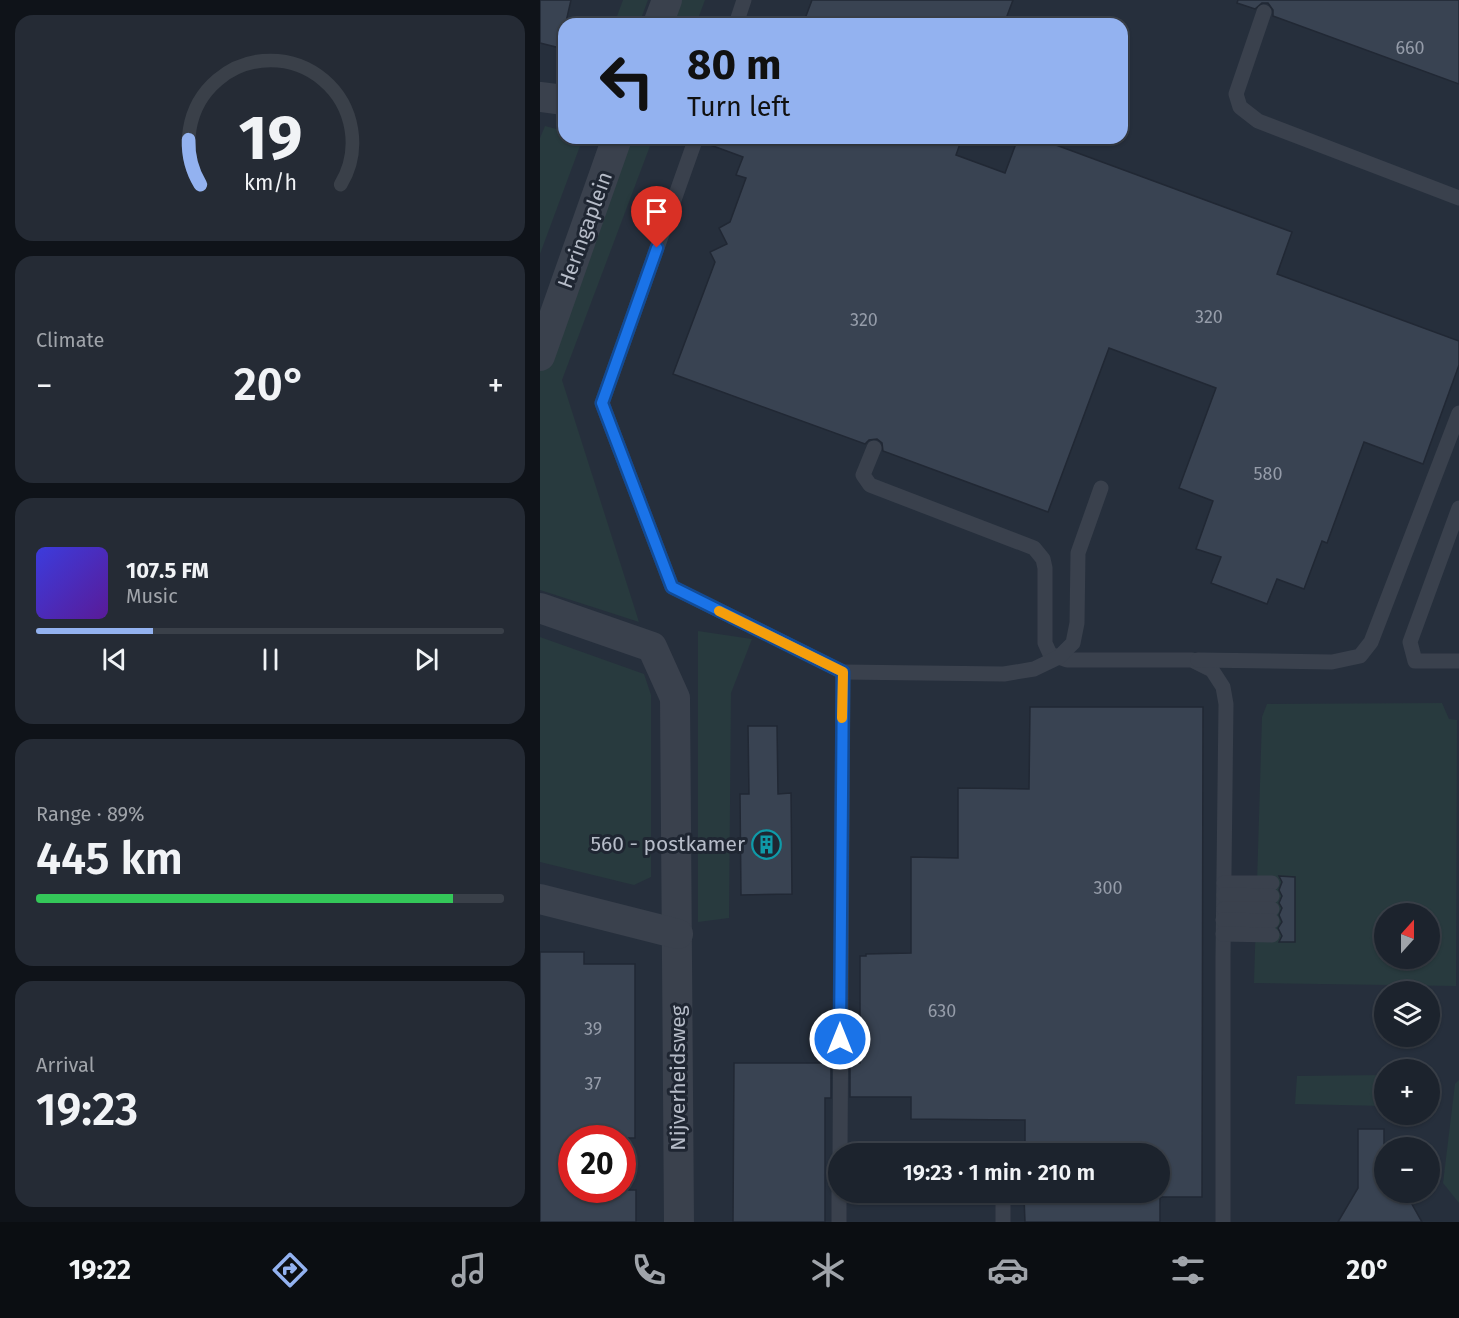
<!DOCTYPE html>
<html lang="en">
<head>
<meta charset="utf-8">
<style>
	body { margin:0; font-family:"Fira Sans",sans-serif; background:#252b35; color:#f1f3f6; height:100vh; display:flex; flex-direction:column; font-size:22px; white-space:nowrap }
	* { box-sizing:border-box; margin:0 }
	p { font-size:20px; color:#a0a4aa }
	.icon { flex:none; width:33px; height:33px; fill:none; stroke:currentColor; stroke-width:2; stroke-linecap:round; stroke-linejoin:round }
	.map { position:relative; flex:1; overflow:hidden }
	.drawer { display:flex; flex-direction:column; gap:15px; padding:15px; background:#0f1319; width:540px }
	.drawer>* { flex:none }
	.top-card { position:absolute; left:18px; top:18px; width:570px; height:126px; border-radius:18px; box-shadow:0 2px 4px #0004,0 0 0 2px #3a4049; background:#93b2f0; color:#111; overflow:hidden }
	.needle { width:39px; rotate:21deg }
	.controls { position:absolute; left:834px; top:903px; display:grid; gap:12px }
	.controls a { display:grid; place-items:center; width:66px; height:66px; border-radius:50%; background:#1c232d; box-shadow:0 2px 4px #0004,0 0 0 2px #3a4049; font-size:30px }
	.speed { position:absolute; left:18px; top:1125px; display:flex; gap:12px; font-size:30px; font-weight:700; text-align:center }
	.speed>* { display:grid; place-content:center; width:78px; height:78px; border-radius:50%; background:#1c232d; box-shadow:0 2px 4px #0004,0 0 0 2px #3a4049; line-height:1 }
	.speed .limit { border:9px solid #d22; background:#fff; color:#111 }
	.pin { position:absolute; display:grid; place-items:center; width:51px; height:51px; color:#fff; margin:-62px -26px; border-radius:50% 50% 50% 0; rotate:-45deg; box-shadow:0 0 6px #0007 }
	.pin .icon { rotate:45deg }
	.me { position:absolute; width:66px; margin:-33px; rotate:0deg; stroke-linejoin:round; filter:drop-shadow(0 0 4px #0008) }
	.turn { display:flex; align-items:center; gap:21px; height:126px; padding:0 30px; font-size:27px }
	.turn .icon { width:78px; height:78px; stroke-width:2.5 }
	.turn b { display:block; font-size:42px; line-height:51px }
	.big { font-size:45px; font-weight:600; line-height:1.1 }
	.drawer .card { flex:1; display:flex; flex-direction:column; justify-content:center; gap:9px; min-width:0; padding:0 21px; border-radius:18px; background:#252b35 }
	.drawer .dial { align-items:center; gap:0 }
	.dial svg { height:156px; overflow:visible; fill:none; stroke:#3a4049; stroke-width:7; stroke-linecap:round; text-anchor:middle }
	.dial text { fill:#f1f3f6; stroke:none }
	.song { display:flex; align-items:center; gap:18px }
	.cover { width:72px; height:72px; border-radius:9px; background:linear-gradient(135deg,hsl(240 70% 55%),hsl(270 70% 35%)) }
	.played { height:6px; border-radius:3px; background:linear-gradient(90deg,#93b2f0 25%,#3a4049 25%) }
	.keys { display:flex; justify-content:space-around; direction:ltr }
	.heat { display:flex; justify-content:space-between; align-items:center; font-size:33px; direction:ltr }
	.charge { height:9px; border-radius:4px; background:linear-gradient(90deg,#34c759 89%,#3a4049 0) }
	.trip { position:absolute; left:288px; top:1143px; width:342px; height:60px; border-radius:30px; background:#1c232d; box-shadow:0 2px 4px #0004,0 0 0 2px #3a4049; font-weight:600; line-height:60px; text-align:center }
	.dock { display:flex; height:96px; justify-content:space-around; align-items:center; background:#0b0e12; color:#a0a4aa }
	.dock .icon { width:42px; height:42px }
	.dock .selected { color:#93b2f0 }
	.dock b { font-size:27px; color:#f1f3f6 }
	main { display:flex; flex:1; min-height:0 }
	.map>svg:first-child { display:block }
</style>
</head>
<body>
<main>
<section class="drawer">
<div class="card dial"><svg viewBox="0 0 100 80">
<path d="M14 69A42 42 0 1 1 86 69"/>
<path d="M14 69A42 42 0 0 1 8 46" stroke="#93b2f0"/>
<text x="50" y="56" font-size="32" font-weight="700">19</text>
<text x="50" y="72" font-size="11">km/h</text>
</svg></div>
<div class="card"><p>Climate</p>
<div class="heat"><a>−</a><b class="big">20°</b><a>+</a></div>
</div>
<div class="card">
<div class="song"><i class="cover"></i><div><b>107.5 FM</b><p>Music</p></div></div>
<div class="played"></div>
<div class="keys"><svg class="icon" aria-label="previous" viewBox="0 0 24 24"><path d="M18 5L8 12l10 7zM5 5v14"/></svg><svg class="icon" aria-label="pause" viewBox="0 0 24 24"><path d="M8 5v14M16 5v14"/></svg><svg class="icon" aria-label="next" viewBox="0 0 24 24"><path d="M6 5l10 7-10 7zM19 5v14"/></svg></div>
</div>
<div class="card"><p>Range · 89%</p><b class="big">445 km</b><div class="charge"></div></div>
<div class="card"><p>Arrival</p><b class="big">19:23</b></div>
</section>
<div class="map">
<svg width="919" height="1222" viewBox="0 0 919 1222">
	<rect width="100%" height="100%" fill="#262f3c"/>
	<g fill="#283a3e" fill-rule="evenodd">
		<path d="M83 0H108L99 24H74Z"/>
		<path d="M141 0H165L156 24H131Z"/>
		<path d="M5 126 24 131V138H43L0 254V138Z"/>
		<path d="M88 138H113L22 380 99 622 0 590V371Z"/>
		<path d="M158 631 212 639 191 693 189 918 158 922Z"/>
		<path d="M0 637 104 674 111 695V877L94 885 0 862Z"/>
		<path d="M902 703 909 719 917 720 916 986 714 983 722 717 727 704ZM844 914H890V958H844Z"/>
		<path d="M844 1075V1106L755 1104 757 1076Z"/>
		<path d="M919 1080V1203L903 1183 915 1084Z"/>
	</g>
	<g fill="#394352" stroke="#212834" stroke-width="1.5">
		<path d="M0 0H31L20 48 0 43Z"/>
		<path d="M272 0H473L464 24H263Z"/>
		<path d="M698 0H919V84L733 16V10L728 3H722L715 9 697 3Z"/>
		<path d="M166 138H422L416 155 465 173 478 138H497L752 232 737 274 919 341V365L883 464 824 442 787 543 782 541 764 589 737 579 727 604 671 583 681 557 656 549 673 501 639 488 676 388 569 348 508 512 343 451 342 443 337 439 329 440 325 444 133 374 175 262 170 252 187 244 179 228 190 222 206 178 196 175 203 157 165 143Z"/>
		<path d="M490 707H663L662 1197H620V1222H485L484 1197V1192H620V1154H485V1120L371 1119V1097H310V1063H320V956H326V954L371 953V857L418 858V788L489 789Z"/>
		<path d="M208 726H237L238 794 251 793 252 894 201 895 200 794H209Z"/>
		<path d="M739 876 755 877V942H739L742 936 738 928 742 922 739 915 742 908 739 903 742 896 739 890 742 882Z"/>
		<path d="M0 952H44V964H95V1138H32V1190H96V1222H0Z"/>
		<path d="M194 1063H291V1098H285V1222H193Z"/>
		<path d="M818 1129H844V1192H865L882 1222H798L818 1188Z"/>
	</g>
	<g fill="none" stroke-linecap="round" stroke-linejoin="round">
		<g stroke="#3a414d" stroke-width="15">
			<path d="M724 12 696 94 700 107 718 121 919 198"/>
			<path d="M196 24 204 0"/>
			<path d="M156 138 62 403 132 587 303 672 300 1154"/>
			<path d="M334 448 323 475 330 485 494 548 503 559 505 568V643L510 654 527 660H652L672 670 683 687 686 704 683 957V1222"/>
			<path d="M919 508 870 642 875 661H919"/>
			<path d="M658 660 792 662 820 656 831 642 919 413"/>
			<path d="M303 672 464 674 494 669 519 657 533 643 537 623 538 553 561 488"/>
			<path d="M684 883H732"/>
			<path d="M684 895 732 896"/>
			<path d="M684 909H732"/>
			<path d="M683 920 732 921"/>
			<path d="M683 934 732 935"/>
			<path d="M327 1192 463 1196V1222"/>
			<path d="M299 1222V1192"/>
		</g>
		<g stroke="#3a414d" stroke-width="30">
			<path d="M118 24 127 0"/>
			<path d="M0 97 24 100"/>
			<path d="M0 356 77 138"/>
			<path d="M0 608 112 647 135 698 139 1222"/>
			<path d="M0 899 138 934"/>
		</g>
	</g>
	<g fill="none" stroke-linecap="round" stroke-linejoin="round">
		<defs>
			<path id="route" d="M117 248 62 403 132 587 303 672 300 1039"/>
		</defs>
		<use href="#route" stroke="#114b97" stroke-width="15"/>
		<use href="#route" stroke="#1a73e8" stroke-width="10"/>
		<path stroke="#f59e0b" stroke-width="10" d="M179 611 303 672 302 718"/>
	</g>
	<defs>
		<symbol id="building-ring" viewBox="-11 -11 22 22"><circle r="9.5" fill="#1f2632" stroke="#0f9aa8" stroke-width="1.5"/><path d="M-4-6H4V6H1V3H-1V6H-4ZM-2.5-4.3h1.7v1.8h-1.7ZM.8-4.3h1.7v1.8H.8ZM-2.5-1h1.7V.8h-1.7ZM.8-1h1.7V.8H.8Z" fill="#0f9aa8"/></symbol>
	</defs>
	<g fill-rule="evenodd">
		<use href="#building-ring" x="210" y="828" width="33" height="33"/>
	</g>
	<g text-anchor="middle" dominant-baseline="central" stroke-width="6" stroke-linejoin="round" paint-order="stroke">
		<g font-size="18" fill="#959ca9">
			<text x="870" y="48">660</text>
			<text x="669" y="317">320</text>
			<text x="324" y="320">320</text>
			<text x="728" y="474">580</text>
			<text x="568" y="888">300</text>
			<text x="402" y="1011">630</text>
			<text x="53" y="1029">39</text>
			<text x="53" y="1084">37</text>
		</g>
		<g font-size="21" fill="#b6bcc8" stroke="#1f2632">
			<text transform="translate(45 230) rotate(-70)">Heringaplein</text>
			<text transform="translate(138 1078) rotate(-90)">Nijverheidsweg</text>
		</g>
		<g font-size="21" fill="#b6bcc8" stroke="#1f2632" text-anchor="end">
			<text x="205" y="844">560 - postkamer</text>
		</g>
	</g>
</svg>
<div class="controls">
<a><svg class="needle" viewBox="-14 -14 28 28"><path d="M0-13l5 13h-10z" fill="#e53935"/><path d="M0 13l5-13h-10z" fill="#a0a4aa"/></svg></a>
<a><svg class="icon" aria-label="layers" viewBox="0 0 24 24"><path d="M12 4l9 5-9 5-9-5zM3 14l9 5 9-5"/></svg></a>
<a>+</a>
<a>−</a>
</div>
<div class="speed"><div class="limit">20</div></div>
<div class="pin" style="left:117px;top:248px;background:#d93025"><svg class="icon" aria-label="arrive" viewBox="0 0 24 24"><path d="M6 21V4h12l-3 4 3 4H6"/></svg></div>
<svg class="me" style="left:300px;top:1039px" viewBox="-20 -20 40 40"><circle r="17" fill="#1a73e8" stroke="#fff" stroke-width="3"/><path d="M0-11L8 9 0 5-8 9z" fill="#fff"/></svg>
<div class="trip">19:23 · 1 min · 210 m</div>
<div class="top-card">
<div class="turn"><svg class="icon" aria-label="left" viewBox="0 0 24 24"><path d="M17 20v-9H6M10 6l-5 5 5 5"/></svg><div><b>80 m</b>Turn left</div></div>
</div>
</div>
</main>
<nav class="dock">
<b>19:22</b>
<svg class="icon selected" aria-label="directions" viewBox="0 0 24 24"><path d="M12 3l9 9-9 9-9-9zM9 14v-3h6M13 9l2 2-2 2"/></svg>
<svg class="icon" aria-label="music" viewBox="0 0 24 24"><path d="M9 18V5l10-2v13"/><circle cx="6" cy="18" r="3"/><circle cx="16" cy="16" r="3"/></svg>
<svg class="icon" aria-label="phone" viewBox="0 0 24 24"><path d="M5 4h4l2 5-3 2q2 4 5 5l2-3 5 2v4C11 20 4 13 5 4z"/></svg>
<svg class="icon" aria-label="climate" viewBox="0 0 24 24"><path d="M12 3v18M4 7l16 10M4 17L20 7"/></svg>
<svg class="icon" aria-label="car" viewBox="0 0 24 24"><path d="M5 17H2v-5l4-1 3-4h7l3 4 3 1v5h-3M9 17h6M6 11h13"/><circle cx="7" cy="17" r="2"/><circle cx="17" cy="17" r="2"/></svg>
<svg class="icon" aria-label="filters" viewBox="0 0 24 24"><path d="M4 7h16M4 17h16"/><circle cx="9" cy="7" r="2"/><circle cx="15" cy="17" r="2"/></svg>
<b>20°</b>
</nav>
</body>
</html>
